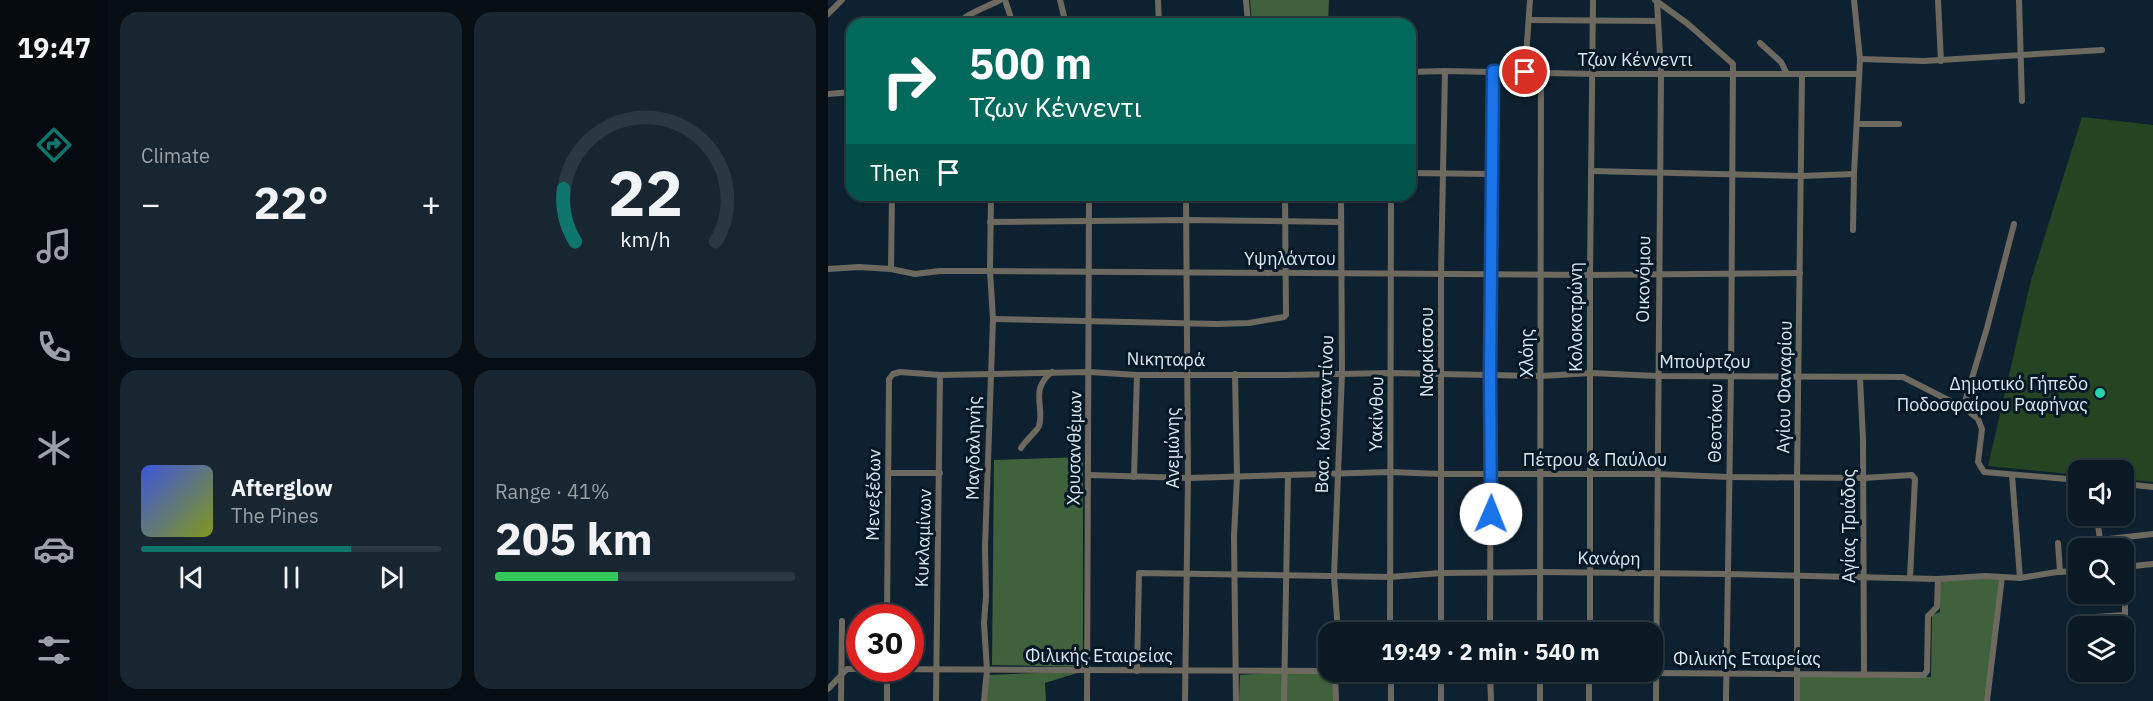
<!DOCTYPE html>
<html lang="en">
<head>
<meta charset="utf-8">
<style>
	body { margin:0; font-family:"IBM Plex Sans",sans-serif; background:#182631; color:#f1f3f6; height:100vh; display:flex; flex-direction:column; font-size:22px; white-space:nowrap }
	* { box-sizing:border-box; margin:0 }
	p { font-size:20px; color:#99a0a6 }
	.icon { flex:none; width:33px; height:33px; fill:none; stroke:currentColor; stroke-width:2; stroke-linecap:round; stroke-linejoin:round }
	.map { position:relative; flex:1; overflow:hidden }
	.side { display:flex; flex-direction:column; gap:12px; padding:12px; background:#060e14; width:720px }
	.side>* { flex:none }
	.guide { position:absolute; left:18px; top:18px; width:570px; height:183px; border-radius:18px; box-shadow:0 2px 4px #0004,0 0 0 2px #2a3841; background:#00695c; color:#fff; overflow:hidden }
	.controls { position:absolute; left:1240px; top:460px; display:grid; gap:12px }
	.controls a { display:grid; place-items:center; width:66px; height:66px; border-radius:12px; background:#0a1924; box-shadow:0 2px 4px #0004,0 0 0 2px #2a3841; font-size:30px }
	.speed { position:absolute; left:18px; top:604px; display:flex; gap:12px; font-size:30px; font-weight:700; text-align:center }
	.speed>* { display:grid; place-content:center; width:78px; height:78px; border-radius:50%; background:#0a1924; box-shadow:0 2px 4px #0004,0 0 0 2px #2a3841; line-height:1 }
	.speed .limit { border:9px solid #d22; background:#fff; color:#111 }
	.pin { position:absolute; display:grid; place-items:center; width:51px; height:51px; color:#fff; margin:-26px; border:3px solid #fff; border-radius:50%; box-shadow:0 2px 6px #0007 }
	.me { position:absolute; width:66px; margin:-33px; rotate:1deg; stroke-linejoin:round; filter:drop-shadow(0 0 4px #0008) }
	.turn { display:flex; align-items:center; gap:21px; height:126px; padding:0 24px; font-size:27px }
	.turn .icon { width:78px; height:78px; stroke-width:2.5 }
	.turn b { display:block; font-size:42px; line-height:51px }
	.then { display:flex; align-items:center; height:57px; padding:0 24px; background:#0003; gap:12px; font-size:22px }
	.big { font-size:45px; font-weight:700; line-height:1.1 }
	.side .card { flex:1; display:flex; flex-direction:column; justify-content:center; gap:9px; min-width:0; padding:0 21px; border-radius:18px; background:#182631 }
	.side .dial { align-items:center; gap:0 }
	.dial svg { height:156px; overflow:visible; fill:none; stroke:#2a3841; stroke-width:7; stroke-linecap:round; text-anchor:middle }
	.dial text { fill:#f1f3f6; stroke:none }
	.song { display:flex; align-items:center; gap:18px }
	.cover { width:72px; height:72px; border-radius:9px; background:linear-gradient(135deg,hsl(230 70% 55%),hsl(70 70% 35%)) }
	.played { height:6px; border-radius:3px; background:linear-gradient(90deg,#0f766e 70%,#2a3841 70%) }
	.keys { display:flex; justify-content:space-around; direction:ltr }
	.heat { display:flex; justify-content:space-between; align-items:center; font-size:33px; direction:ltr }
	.charge { height:9px; border-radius:4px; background:linear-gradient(90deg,#34c759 41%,#2a3841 0) }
	.side .tiles { flex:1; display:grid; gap:12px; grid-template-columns:repeat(2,1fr) }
	.trip { position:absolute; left:490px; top:622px; width:345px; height:60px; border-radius:18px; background:#0a1924; box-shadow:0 2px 4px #0004,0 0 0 2px #2a3841; font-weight:700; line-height:60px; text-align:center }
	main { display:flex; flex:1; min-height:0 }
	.tab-bar { display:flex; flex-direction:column; width:108px; justify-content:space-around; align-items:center; background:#040a0e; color:#99a0a6 }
	.tab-bar .icon { width:42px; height:42px }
	.tab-bar .selected { color:#0f766e }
	.tab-bar b { font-size:27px; color:#f1f3f6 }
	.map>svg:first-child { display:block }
</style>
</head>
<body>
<main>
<nav class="tab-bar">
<b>19:47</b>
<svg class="icon selected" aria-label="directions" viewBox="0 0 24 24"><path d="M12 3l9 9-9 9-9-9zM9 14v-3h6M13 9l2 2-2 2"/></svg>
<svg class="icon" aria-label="music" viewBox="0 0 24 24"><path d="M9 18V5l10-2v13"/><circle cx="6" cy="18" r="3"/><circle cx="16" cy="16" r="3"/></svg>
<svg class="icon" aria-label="phone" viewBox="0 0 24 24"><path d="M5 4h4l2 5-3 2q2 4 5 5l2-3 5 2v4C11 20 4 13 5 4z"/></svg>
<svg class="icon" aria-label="climate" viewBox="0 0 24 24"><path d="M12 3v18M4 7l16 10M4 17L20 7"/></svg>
<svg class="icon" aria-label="car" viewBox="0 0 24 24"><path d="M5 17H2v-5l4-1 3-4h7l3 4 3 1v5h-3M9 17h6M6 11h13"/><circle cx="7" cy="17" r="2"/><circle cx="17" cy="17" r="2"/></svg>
<svg class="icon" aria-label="filters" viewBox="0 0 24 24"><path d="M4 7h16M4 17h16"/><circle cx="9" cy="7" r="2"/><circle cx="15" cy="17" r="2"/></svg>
</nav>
<section class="side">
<div class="tiles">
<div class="card"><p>Climate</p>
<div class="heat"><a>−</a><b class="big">22°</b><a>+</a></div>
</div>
<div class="card dial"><svg viewBox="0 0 100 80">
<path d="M14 69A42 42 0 1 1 86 69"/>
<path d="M14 69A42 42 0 0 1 8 42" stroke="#0f766e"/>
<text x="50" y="56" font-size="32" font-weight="700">22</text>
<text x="50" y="72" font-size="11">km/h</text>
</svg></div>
<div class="card">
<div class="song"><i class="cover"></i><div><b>Afterglow</b><p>The Pines</p></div></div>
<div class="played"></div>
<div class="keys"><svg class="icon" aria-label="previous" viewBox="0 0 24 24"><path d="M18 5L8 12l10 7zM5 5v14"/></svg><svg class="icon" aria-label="pause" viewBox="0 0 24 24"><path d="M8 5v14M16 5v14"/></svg><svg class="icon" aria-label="next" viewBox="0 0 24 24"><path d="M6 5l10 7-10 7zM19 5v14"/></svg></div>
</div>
<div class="card"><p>Range · 41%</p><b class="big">205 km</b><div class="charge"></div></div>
</div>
</section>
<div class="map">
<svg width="1325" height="701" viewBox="0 0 1325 701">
	<rect width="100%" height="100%" fill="#0e2130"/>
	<path fill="#254422" d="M1254 117 1325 125V482L1296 479V471H1251V475L1160 466 1203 280Z"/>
	<g fill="#3f613b">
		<path d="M422 0H501L500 24H424Z"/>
		<path d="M255 457V667L164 665 166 460Z"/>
		<path d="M1111 579H1171L1157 701H972L971 675 1103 677 1104 615 1112 612Z"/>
		<path d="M256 671 217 683 218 701H157L159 675Z"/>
		<path d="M466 671 505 674 506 701H411L412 675Z"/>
	</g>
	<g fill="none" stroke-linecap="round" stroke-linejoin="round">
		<g stroke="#6e695f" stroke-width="6">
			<path d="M177 0 185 24"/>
			<path d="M232 0 238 24"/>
			<path d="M330 0 331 24"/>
			<path d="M418 0 420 24"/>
			<path d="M827 0 860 24 905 64 903 375 898 701"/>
			<path d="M1110 0 1113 61"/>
			<path d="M1191 0 1194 101"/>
			<path d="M0 14 14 0"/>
			<path d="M701 20 829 21"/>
			<path d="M130 24C137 14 159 7 172 0"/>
			<path d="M932 43 953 62 959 74"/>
			<path d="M1032 59 1096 61 1274 50"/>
			<path d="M582 72 617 71 764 74H1031"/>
			<path d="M697 72 702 0"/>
			<path d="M0 94 24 92"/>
			<path d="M1030 124H1071"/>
			<path d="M763 171 973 176 1026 174"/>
			<path d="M582 173 663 174"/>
			<path d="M162 222 359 220 512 222"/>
			<path d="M1025 230 1026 174 1032 59 1026 0"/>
			<path d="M0 269 31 267 63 269 87 274 112 271H162L762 275 972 273"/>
			<path d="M63 269 64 195"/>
			<path d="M165 319 389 324 421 323 456 317 458 315 457 195"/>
			<path d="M407 374 409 477 406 536 408 701"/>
			<path d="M1032 378 1035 439 1036 674"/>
			<path d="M1135 408 1159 328 1186 224"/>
			<path d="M193 448C197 441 211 429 211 426 217 406 201 390 224 372"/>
			<path d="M61 473H112"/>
			<path d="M260 475 360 478 562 472 613 474H828L901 477 1035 478 1084 475 1087 479 1082 577"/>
			<path d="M1184 475 1192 578"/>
			<path d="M306 477 309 375"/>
			<path d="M1296 484 1325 487"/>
			<path d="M1269 516 1273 549"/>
			<path d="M1272 540 1325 534"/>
			<path d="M1230 543 1232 572"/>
			<path d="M1296 567 1325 564"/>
			<path d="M59 618 61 379 65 374 72 372 112 375 262 372 309 375H459L563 373 713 376 763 373 829 376 1075 377 1138 409 1150 419 1154 429 1150 462 1156 472 1251 480"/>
			<path d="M1261 627 1268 617 1297 615V566"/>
			<path d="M510 633 506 576 514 373 513 195"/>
			<path d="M562 633 563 195"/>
			<path d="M613 633V274L617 71"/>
			<path d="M662 633C663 446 662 258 665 71"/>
			<path d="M712 633 713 73"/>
			<path d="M762 633V275L765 0"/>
			<path d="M40 669 501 671"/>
			<path d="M59 669V701"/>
			<path d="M309 671 311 573 562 577 613 573 713 572 899 574 1110 579 1157 576 1192 578 1229 572 1251 571"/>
			<path d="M507 672 508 701"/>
			<path d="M563 672V701"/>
			<path d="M613 672V701"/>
			<path d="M662 672 663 701"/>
			<path d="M704 672 1096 675 1099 671 1100 616 1109 607 1110 579"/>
			<path d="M761 672V701"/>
			<path d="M0 689 19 669H32"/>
			<path d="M13 701 14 621"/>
			<path d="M108 701 112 375"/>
			<path d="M156 701 159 670 156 623 158 596 157 547 165 319 162 271 163 195"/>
			<path d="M259 701 261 195"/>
			<path d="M357 701 360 478 358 195"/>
			<path d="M456 701 460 475"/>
			<path d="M712 701V672"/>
			<path d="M828 701 833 74 829 1"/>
			<path d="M969 701V477L974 74"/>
			<path d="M1159 701 1174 577"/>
		</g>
	</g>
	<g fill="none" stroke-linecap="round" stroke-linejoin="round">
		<defs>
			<path id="route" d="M663 514 662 375 665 71 697 72"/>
		</defs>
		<use href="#route" stroke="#114b97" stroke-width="15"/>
		<use href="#route" stroke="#1a73e8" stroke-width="10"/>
	</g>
	<circle fill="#22d5af" stroke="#051826" stroke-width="2" cx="1272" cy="393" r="6"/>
	<g text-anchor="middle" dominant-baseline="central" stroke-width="6" stroke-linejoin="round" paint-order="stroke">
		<g font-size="18" fill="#dae6f0" stroke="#051826">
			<text x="807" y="59">Τζων Κέννεντι</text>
			<text x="462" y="258">Υψηλάντου</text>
			<text transform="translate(815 279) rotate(-89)">Οικονόμου</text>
			<text transform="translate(747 317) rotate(-90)">Κολοκοτρώνη</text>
			<text transform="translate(598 352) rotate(-90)">Ναρκίσσου</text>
			<text transform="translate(698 353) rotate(-90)">Χλόης</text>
			<text transform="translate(338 359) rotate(1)">Νικηταρά</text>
			<text x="877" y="361">Μπούρτζου</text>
			<text transform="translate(956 387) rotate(-89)">Αγίου Φαναρίου</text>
			<text transform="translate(496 414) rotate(-88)">Βασ. Κωνσταντίνου</text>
			<text transform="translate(548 414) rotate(-89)">Υακίνθου</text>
			<text transform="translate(887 423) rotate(-89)">Θεοτόκου</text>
			<text transform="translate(145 448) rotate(-89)">Μαγδαληνής</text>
			<text transform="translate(246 448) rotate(-89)">Χρυσανθέμων</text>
			<text transform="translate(344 448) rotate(-90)">Ανεμώνης</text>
			<text x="767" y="459">Πέτρου &amp; Παύλου</text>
			<text transform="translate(45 495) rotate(-89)">Μενεξέδων</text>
			<text transform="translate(1020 526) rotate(-90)">Αγίας Τριάδος</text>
			<text transform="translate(95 538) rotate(-88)">Κυκλαμίνων</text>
			<text transform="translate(781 558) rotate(1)">Κανάρη</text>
			<text x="271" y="655">Φιλικής Εταιρείας</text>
			<text x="919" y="658">Φιλικής Εταιρείας</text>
		</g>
		<g font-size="18" fill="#dae6f0" stroke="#051826" text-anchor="end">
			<text x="1260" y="383">Δημοτικό Γήπεδο<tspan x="1260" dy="21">Ποδοσφαίρου Ραφήνας</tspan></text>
		</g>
	</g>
</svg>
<div class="controls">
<a><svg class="icon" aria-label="sound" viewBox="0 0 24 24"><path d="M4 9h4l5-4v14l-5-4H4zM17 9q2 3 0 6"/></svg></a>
<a><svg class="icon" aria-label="search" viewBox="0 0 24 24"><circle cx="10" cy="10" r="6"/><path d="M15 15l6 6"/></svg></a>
<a><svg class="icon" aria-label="layers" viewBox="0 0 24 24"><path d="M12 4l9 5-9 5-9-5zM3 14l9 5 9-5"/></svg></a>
</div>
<div class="speed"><div class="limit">30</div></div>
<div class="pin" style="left:697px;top:72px;background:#d93025"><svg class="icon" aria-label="arrive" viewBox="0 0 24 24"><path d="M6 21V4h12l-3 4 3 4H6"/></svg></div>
<svg class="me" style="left:663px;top:514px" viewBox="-20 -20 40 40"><circle r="19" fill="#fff"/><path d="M0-13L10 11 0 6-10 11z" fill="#1a73e8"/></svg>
<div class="trip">19:49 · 2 min · 540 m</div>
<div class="guide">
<div class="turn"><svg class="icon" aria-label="right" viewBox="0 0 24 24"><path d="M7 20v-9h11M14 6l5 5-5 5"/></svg><div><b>500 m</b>Τζων Κέννεντι</div></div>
<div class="then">Then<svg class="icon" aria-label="arrive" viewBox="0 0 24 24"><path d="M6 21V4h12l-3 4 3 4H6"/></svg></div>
</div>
</div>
</main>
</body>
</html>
